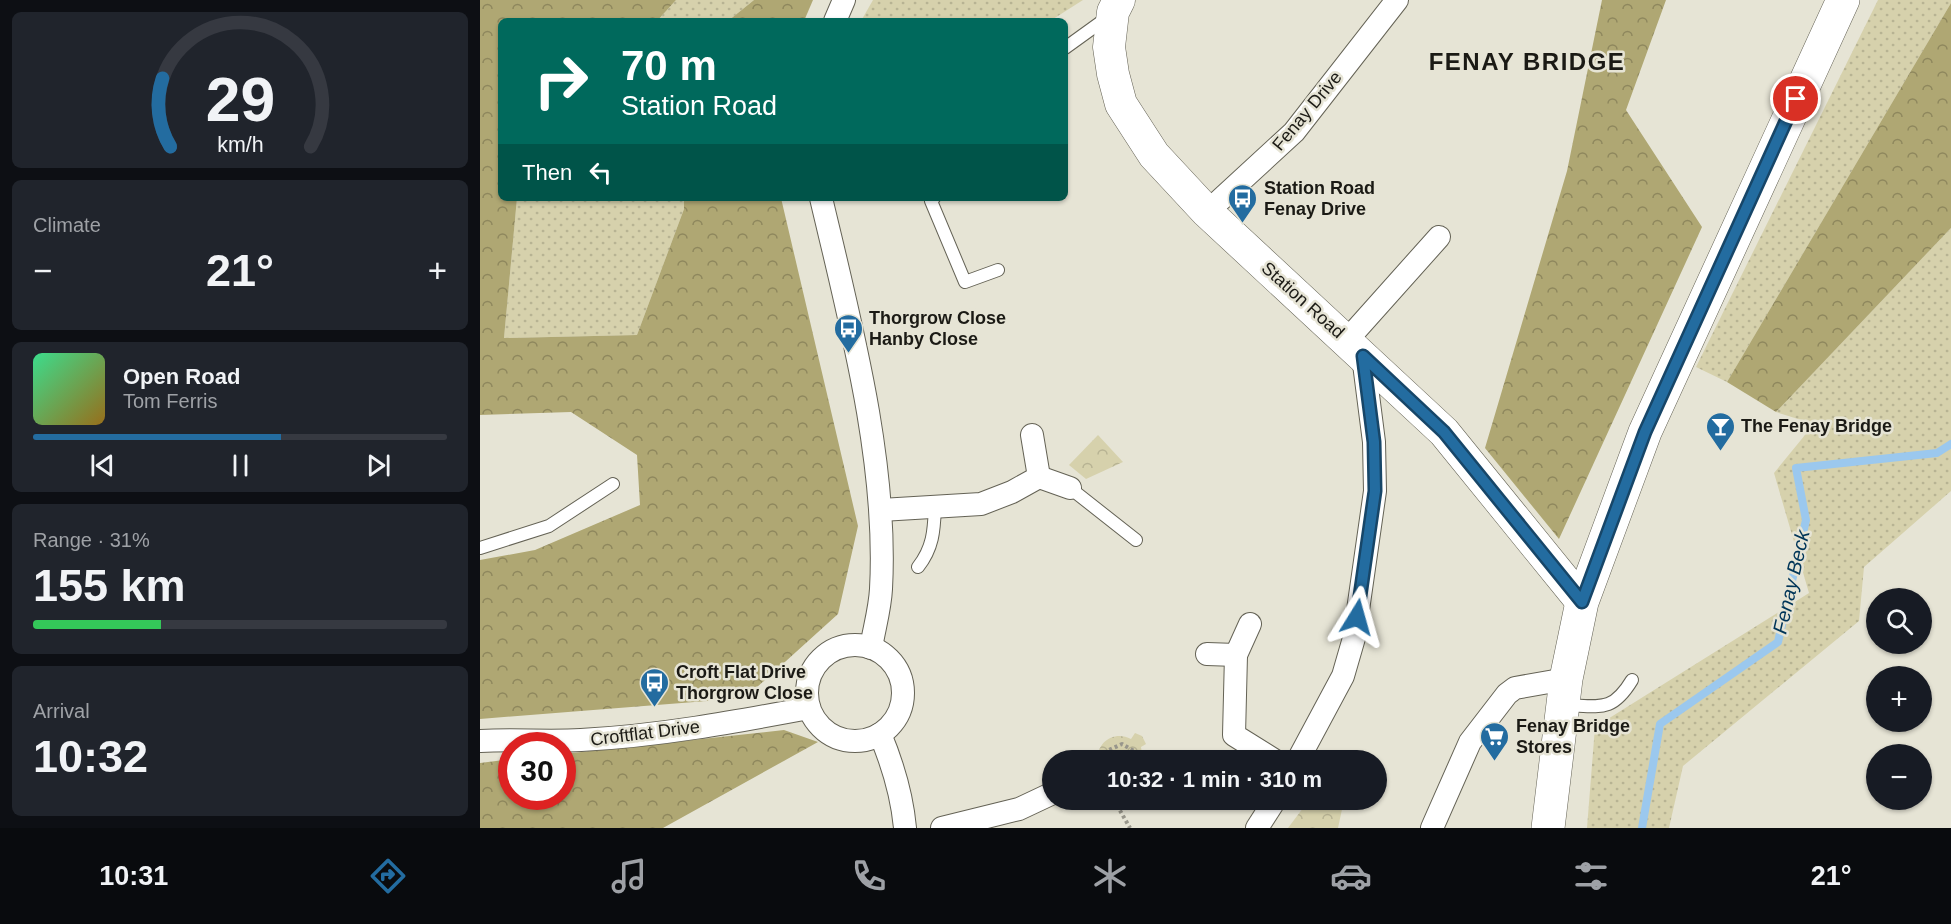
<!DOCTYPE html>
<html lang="en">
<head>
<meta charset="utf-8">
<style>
	body { margin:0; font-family:Arial,sans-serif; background:#20242c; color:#f1f3f6; height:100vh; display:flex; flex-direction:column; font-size:22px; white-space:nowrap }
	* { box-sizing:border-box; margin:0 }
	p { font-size:20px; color:#9ea1a6 }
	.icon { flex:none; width:33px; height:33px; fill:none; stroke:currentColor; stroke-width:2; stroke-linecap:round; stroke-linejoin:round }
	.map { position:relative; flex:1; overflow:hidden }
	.side { display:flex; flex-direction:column; gap:12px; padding:12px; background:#0d0f14; width:480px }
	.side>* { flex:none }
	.banner { position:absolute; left:18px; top:18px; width:570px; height:183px; border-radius:9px; box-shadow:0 2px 4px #0004; background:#00695c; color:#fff; overflow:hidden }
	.controls { position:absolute; left:1386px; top:588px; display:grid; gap:12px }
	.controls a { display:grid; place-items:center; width:66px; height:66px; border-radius:50%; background:#171b24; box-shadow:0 2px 4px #0004; font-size:30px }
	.speed { position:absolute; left:18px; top:732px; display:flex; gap:12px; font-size:30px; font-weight:700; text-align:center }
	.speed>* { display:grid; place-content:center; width:78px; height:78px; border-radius:50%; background:#171b24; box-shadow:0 2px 4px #0004; line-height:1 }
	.speed .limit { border:9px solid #d22; background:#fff; color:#111 }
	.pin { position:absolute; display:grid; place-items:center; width:51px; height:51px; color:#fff; margin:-26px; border:3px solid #fff; border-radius:50%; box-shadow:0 2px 6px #0007 }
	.me { position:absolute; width:66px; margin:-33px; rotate:8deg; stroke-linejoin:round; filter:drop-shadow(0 0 4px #0008) }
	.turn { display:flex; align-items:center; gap:21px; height:126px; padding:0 24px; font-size:27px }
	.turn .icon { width:78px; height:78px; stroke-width:2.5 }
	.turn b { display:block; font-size:42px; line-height:51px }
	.then { display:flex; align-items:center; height:57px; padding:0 24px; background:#0003; gap:12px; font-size:22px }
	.big { font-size:45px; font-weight:700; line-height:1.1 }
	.side .widget { flex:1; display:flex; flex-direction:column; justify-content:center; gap:9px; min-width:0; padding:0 21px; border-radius:9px; background:#20242c }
	.side .dial { align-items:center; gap:0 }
	.dial svg { height:156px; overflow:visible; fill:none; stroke:#363941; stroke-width:7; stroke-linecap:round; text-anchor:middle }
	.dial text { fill:#f1f3f6; stroke:none }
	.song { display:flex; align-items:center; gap:18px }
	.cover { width:72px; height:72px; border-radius:9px; background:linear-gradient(135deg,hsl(150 70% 55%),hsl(40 70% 35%)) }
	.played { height:6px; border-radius:3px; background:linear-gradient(90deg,#236ca0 60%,#363941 60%) }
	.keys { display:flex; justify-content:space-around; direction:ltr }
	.heat { display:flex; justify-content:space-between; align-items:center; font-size:33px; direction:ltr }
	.charge { height:9px; border-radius:4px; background:linear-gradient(90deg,#34c759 31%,#363941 0) }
	.trip { position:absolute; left:562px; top:750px; width:345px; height:60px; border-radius:30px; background:#171b24; box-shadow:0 2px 4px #0004; font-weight:700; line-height:60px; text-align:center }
	.menu { display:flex; height:96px; justify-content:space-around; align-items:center; background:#090b0e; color:#9ea1a6 }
	.menu .icon { width:42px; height:42px }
	.menu .current { color:#236ca0 }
	.menu b { font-size:27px; color:#f1f3f6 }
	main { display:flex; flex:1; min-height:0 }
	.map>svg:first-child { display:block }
</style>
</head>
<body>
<main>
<section class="side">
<div class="widget dial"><svg viewBox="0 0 100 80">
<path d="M14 69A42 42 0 1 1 86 69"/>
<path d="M14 69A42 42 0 0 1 10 34" stroke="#236ca0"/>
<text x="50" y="56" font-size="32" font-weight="700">29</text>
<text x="50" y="72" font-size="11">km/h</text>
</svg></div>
<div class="widget"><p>Climate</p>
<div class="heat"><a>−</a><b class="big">21°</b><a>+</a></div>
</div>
<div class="widget">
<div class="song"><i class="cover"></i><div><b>Open Road</b><p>Tom Ferris</p></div></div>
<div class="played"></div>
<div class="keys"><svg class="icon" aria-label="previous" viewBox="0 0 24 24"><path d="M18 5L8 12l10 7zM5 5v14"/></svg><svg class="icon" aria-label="pause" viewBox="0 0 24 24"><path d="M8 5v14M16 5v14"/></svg><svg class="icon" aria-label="next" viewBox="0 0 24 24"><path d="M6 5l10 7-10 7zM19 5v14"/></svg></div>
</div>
<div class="widget"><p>Range · 31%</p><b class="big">155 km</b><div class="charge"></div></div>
<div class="widget"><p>Arrival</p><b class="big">10:32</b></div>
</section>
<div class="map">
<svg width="1471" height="828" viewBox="0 0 1471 828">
	<defs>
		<pattern id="grass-dots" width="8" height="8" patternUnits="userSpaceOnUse" patternTransform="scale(1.5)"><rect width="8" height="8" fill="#d6d1ac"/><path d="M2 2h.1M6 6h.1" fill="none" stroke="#b7b393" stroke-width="1.8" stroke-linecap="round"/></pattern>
		<pattern id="forest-crowns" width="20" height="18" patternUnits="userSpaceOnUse" patternTransform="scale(1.5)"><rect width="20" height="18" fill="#afa773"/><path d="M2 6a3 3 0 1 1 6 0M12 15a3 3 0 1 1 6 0" fill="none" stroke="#8e875d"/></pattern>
		<pattern id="park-crowns" width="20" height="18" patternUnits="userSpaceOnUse" patternTransform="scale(1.5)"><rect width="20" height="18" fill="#d6d1ac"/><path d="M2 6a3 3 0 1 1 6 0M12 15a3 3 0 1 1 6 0" fill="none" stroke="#b7b393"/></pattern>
	</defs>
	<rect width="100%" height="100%" fill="#e6e4d5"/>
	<g fill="url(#grass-dots)">
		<path d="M196 0H274L248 21H177Z"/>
		<path d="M393 0H603L570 21H381Z"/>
		<path d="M1398 0H1471V3L1247 382 1216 367Z"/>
		<path d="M37 198H204V209L157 335 24 338Z"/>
		<path d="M1471 228V491L1384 567 1379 621 1203 766 1189 828H1107L1115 727 1329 593 1294 473 1334 424 1296 412Z"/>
	</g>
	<g fill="url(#forest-crowns)">
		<path d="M0 0H196L177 21H21V198H37L24 338 157 335 204 209V198H301L378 526 358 614 265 698 0 719V560L55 550 160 505 157 455 91 412 0 415Z"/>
		<path d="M274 0H333L324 21H248Z"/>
		<path d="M1122 0H1186L1146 110 1222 227 1079 539 1005 448 1087 171Z"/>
		<path d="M1471 3V228L1296 412 1247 382Z"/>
		<path d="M304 730 338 742 183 828H0V763L31 759 32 796H82L83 754Z"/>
	</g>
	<g fill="url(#park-crowns)">
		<path d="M618 435 643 462 606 479 589 465Z"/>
		<path d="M655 733 662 736 666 744 661 747 663 760H618C616 742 635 730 651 739Z"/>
		<path d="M829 800H864L858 828H808Z"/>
	</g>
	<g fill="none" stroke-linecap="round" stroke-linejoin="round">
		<path stroke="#9bc8ee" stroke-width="8" d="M1162 828 1180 724 1298 642 1326 520 1316 468 1457 453 1471 444"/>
		<defs>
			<g id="lane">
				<path d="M585 48 628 17"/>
				<path d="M454 198 451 201 485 282 518 270"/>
				<path d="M590 488 656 540"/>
				<path d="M0 548 69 526 133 484"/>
				<path d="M438 567C453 548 454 531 455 507"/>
				<path d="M1084 705C1120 706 1132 713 1152 680"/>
			</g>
			<g id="street">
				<path d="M355 21 364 0"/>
				<path d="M341 198C370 321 408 462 401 589 400 609 394 629 391 648"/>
				<path d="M727 212 814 132 917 0"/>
				<path d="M867 340 959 237"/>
				<path d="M552 435 559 477"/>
				<path d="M401 510 501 504 532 492 559 477 590 488"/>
				<path d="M770 624 756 655 754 735 794 760"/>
				<circle cx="375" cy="693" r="48"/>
				<path d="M727 654 756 655"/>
				<path d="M400 734C413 765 422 795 425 828"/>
				<path d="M0 741C34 739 67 742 101 740 178 736 254 722 329 708"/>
				<path d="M818 760 863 676 874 638 895 491 894 442 883 356"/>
				<path d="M462 828 539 809 573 793"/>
				<path d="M777 828 795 800"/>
				<path d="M952 828 990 742 1027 694 1035 688 1086 679"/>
			</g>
			<path id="secondary" d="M639 0 633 12 629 47 633 74 641 104 674 155 727 212 964 432 1102 602"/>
			<path id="highway" d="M1068 828 1086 679 1102 602 1165 432 1363 0"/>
		</defs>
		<use href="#lane" stroke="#646255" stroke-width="14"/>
		<use href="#street" stroke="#646255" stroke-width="24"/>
		<use href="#secondary" stroke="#646255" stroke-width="33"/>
		<use href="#highway" stroke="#646255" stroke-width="34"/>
		<g stroke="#98968b" stroke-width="4" stroke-dasharray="3 3" stroke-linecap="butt">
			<path d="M624 760 627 751 642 744 654 751 657 760"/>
			<path d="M634 800 650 828"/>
		</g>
		<use href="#lane" stroke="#fff" stroke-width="12"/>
		<use href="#street" stroke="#fff" stroke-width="22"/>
		<use href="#secondary" stroke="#fff" stroke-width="32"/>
		<use href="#highway" stroke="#fff" stroke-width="33"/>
	</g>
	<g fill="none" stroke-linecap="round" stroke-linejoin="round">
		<defs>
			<path id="route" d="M877 617 895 491 894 442 883 356 964 432 1102 602 1165 432 1316 99"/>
		</defs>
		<use href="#route" stroke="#174668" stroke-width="15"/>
		<use href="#route" stroke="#236ca0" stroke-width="10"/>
	</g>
	<defs>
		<symbol id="bus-pin" viewBox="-11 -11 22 30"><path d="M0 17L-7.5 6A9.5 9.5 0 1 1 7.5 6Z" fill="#236ca0" stroke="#e6e4d5"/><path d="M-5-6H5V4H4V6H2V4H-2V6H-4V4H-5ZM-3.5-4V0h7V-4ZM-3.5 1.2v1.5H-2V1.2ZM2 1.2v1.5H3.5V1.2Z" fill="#fff"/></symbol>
		<symbol id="bar-pin" viewBox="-11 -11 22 30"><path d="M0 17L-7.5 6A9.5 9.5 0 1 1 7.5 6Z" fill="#236ca0" stroke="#e6e4d5"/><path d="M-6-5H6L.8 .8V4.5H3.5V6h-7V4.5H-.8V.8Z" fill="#fff"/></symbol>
		<symbol id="supermarket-pin" viewBox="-11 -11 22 30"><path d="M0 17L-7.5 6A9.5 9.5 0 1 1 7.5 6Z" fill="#236ca0" stroke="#e6e4d5"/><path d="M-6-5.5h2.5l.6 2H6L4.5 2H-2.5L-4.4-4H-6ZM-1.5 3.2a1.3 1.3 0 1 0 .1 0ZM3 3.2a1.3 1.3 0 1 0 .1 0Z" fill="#fff"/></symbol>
	</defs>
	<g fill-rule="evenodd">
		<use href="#bus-pin" x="746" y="182" width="33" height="45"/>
		<use href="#bus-pin" x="352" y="312" width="33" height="45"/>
		<use href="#bar-pin" x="1224" y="410" width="33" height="45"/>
		<use href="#bus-pin" x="158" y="666" width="33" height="45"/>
		<use href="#supermarket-pin" x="998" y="720" width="33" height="45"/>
	</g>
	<g text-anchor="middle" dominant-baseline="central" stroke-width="5" stroke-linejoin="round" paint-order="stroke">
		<g font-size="18" fill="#1b1a15" stroke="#e6e4d5">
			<text transform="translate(827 111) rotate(-50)">Fenay Drive</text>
			<text transform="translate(823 300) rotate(42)">Station Road</text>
			<text transform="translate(165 733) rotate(-7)">Croftflat Drive</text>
		</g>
		<g font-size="18" font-weight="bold" fill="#1b1a15" stroke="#e6e4d5" text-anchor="start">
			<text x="784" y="188">Station Road<tspan x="784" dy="21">Fenay Drive</tspan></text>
			<text x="389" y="318">Thorgrow Close<tspan x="389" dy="21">Hanby Close</tspan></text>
			<text x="1261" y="426">The Fenay Bridge</text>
			<text x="196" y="672">Croft Flat Drive<tspan x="196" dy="21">Thorgrow Close</tspan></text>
			<text x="1036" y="726">Fenay Bridge<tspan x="1036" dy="21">Stores</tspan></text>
		</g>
		<g font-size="20" font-style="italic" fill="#003558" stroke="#e6e4d5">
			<text transform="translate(1311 582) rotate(-77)">Fenay Beck</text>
		</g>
		<g font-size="24" font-weight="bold" letter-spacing="1.5" fill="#1b1a15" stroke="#e6e4d5">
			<text x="1047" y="61">FENAY BRIDGE</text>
		</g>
	</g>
</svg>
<div class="controls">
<a><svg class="icon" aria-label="search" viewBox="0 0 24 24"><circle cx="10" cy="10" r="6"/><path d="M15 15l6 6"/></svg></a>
<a>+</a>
<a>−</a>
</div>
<div class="speed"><div class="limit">30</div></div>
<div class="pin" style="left:1316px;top:99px;background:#d93025"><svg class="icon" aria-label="arrive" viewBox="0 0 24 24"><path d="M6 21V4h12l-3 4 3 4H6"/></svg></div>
<svg class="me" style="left:877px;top:617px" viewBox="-20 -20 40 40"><path d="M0-17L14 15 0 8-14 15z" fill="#236ca0" stroke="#fff" stroke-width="4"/></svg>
<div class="trip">10:32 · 1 min · 310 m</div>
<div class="banner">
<div class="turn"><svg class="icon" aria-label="right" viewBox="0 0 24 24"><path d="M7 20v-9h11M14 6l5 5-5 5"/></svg><div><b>70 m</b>Station Road</div></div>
<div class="then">Then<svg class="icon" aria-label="left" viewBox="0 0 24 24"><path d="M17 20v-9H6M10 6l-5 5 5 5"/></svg></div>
</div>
</div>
</main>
<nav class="menu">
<b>10:31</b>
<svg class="icon current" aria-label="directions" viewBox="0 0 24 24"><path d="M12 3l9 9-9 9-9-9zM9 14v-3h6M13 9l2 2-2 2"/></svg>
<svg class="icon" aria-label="music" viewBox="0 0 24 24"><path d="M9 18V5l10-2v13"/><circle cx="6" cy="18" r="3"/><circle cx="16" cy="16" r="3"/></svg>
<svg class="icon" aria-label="phone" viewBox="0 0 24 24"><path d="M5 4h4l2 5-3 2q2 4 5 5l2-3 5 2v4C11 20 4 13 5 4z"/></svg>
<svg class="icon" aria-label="climate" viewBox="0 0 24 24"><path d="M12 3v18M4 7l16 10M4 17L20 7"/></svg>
<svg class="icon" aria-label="car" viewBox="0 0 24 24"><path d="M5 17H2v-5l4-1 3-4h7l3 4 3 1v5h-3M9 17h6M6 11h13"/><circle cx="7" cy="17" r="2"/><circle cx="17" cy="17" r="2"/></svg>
<svg class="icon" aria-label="filters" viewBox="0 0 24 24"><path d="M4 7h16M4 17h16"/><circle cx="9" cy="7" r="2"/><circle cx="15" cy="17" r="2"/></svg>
<b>21°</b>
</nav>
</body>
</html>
